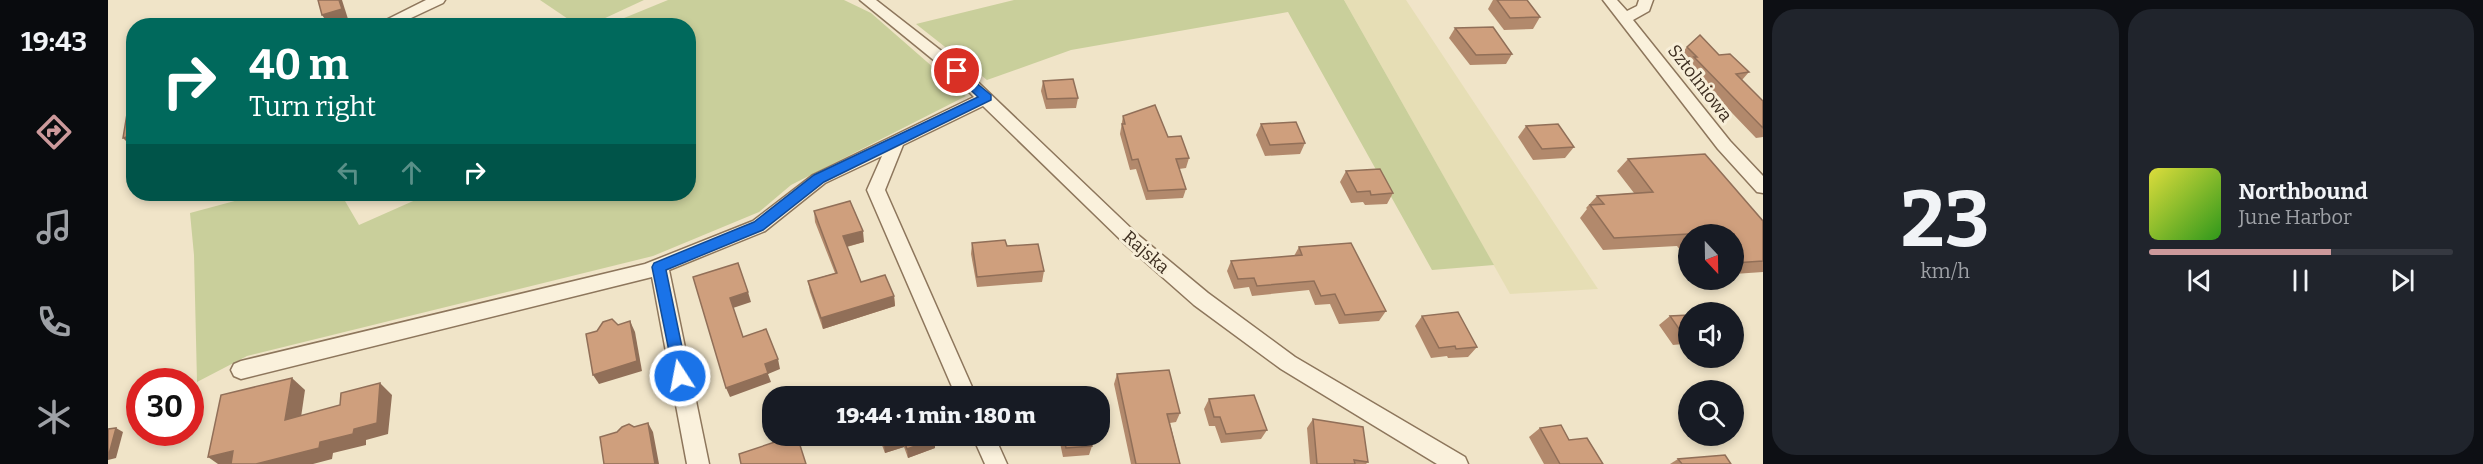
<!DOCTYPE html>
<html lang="en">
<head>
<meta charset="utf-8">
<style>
	body { margin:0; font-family:Bitter,serif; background:#20242c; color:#f1f3f6; height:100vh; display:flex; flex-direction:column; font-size:22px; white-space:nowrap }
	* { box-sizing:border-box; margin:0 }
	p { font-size:20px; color:#9ea1a6 }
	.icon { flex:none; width:33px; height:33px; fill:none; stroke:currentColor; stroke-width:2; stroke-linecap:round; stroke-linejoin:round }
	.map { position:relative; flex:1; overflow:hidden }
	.sheet { display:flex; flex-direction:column; gap:9px; padding:9px; background:#0d0f14; width:720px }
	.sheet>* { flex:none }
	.hud { position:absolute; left:18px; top:18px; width:570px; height:183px; border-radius:24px; box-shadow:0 3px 9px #0003; background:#00695c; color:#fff; overflow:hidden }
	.needle { width:39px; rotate:158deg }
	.tools { position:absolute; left:1570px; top:224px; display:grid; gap:12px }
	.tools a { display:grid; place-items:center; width:66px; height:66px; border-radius:50%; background:#171b24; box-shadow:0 3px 9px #0003; font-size:30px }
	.speed { position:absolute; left:18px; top:368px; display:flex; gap:12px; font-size:30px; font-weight:700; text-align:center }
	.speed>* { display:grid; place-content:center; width:78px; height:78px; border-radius:50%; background:#171b24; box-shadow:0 3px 9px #0003; line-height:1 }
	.speed .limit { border:9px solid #d22; background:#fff; color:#111 }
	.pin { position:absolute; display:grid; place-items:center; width:51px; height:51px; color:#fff; margin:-26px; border:3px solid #fff; border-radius:50%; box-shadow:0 2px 6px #0007 }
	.me { position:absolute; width:66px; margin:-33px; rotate:349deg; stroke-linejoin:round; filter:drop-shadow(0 0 4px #0008) }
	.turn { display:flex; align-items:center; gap:21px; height:126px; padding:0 24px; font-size:27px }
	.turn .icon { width:78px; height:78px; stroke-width:2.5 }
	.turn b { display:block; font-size:42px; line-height:51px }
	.lanes { display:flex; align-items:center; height:57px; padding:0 24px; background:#0003; justify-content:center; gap:30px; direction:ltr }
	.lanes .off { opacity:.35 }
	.sheet .widget { flex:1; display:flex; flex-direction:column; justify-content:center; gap:9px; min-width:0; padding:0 21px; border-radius:24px; background:#20242c }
	.sheet .dial { align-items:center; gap:0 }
	.dial b { font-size:78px; line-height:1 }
	.song { display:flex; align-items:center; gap:18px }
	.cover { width:72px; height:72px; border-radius:9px; background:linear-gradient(135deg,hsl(60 70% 55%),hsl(110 70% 35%)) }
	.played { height:6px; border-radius:3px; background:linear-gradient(90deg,#cc999b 60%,#363941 60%) }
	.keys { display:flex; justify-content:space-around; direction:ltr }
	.sheet .tiles { flex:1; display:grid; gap:9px; grid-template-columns:repeat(2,1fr) }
	.trip { position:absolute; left:654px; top:386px; width:348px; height:60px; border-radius:24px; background:#171b24; box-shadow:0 3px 9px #0003; font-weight:800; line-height:60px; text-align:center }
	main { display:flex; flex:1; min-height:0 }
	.tabs { display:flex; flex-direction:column; width:108px; justify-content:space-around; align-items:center; background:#090b0e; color:#9ea1a6 }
	.tabs .icon { width:42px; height:42px }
	.tabs .on { color:#cc999b }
	.tabs b { font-size:27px; color:#f1f3f6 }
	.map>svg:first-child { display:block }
</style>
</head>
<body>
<main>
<nav class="tabs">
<b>19:43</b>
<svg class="icon on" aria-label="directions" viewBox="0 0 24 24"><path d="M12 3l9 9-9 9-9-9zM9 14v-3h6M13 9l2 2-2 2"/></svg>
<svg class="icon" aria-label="music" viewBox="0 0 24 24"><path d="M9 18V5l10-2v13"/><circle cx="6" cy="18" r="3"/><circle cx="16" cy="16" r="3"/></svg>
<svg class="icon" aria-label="phone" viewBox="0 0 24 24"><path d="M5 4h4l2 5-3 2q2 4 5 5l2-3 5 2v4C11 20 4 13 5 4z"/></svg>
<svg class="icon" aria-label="climate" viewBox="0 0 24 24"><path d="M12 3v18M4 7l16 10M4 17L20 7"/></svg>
</nav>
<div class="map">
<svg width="1655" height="464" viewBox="0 0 1655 464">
	<rect width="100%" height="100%" fill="#f0e4c8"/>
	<path fill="#e6deb5" d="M1236 0H1298L1490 289 1402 294Z"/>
	<g fill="#c9cf9b">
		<path d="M432 0H536L480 26 469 25Z"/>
		<path d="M560 0H736L763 13 858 96 683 185 651 212 545 256 139 356 89 382 86 255 82 213 153 194H233L251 225 321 194H580V26L499 25Z"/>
		<path d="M906 0H1236L1386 265 1324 270 1180 12 963 50 879 80 808 24Z"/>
	</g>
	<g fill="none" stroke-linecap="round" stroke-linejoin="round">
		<defs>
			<g id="minor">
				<path d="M318 0H337L335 3 286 26H266Z"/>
				<path d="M752 0H768L854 67 1029 234 1100 293 1187 357 1357 457 1360 464H1329L1173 369 1086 305 1017 244 875 106 795 145 777 190 868 396H848L759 190 774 156 717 183 657 231 561 270 601 464H579L544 277 133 379 126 376 123 370 126 364 133 361 537 264 645 221 705 175 866 97 844 75Z"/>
				<path d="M1495 0H1509L1519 11 1529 6 1531 0H1545L1541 11 1525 20 1622 141 1655 176V193L1649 192 1610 149Z"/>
				<path d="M864 435H886L899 464H877Z"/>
			</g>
		</defs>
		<use href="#minor" stroke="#8d765c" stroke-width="3"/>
		<use href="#minor" fill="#faf1dc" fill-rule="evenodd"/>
	</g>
	<g fill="#b2896c">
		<path d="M1385 0H1419L1432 17 1425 29 1396 30 1380 9Z"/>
		<path d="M1347 28 1404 54 1398 64 1362 65 1341 38Z"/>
		<path d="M1579 47 1611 55 1641 72 1634 80 1655 101V137L1648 138 1579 66 1580 64 1572 55Z"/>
		<path d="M935 81 970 98 968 108 938 109 933 91Z"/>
		<path d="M1015 116 1060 137 1081 158 1078 168 1071 169 1078 189 1075 198 1038 200 1028 169 1022 170 1012 134Z"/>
		<path d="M1153 124 1197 143 1192 154 1157 156 1148 135Z"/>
		<path d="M1418 126 1466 147 1457 158 1425 160 1410 137Z"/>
		<path d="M1520 159 1655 221V272L1626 274V234H1581V262L1569 246 1495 250 1472 218 1479 209 1478 208 1489 196 1526 193 1509 171Z"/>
		<path d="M1238 171 1285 193 1279 204 1257 205 1255 202 1243 203 1232 182Z"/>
		<path d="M706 211 756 242 739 247 753 282 786 296 787 306 715 329 702 292 700 281 727 273 707 222Z"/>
		<path d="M864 243 899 246 936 271 934 282 869 287 863 254Z"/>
		<path d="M1191 247 1278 311 1271 321 1231 324 1222 304 1207 305 1201 290 1144 296 1141 287 1126 289 1119 271 1123 261 1186 256Z"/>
		<path d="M1581 315V352L1575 344 1565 345 1551 325 1562 316Z"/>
		<path d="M1314 316 1369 347 1360 357 1340 358 1339 356 1323 358 1307 326Z"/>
		<path d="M1009 374 1072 413 1068 422 1062 423 1072 464H1023L1006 384Z"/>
		<path d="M1101 399 1159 430 1153 439 1113 443 1107 426H1101L1096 409Z"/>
		<path d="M1205 419 1260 462 1258 464H1202L1199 428Z"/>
		<path d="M1432 428 1461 440 1495 464H1436L1421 437Z"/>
		<path d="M770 435H826L827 448 800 458 796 447 777 453Z"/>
		<path d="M936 435H981L984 446 981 455 955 457 952 443 938 444Z"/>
		<path d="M1570 459 1623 464H1562Z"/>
	</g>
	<g fill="#916f58">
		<path d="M231 0H234L240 19 221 25 214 15Z"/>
		<path d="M26 135 25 148 15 138Z"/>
		<path d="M755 231 756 242 737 247 735 236Z"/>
		<path d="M640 292 643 302 625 308 622 298Z"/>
		<path d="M786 296 787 306 715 329 713 318Z"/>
		<path d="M522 321 527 332 534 371 491 384 485 375Z"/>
		<path d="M670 359 672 369 660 374 663 382 622 397 618 388 657 364Z"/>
		<path d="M184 378 197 390 191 431 177 420Z"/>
		<path d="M272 383 284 395 280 434 258 440V445L225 453 224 459 205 464H148L212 442 246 429Z"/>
		<path d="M540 423 545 432 551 464H547Z"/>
		<path d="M8 428 15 432 8 458 0 460V454Z"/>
		<path d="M795 438 796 447 777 453 776 444Z"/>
		<path d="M827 439V448L800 458 799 449Z"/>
		<path d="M125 451 131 464H110L100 457Z"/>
	</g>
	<g fill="#cf9f7d" stroke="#916f58" stroke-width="1.5">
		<path d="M210 0H231L234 9 214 15Z"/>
		<path d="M1389 0H1419L1432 17 1402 18Z"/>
		<path d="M1385 27 1404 54 1368 55 1347 28Z"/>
		<path d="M1592 35 1611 55 1622 54 1641 72 1628 74 1655 101V128L1586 57H1589L1579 47Z"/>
		<path d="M965 79 970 98 939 99 935 81Z"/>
		<path d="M1047 105 1060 137 1073 136 1081 158 1068 159 1078 189 1040 191 1030 159 1024 160 1014 124H1017L1015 116Z"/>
		<path d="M26 113V135L15 138 19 114Z"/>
		<path d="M1188 122 1197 143 1162 145 1153 124Z"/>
		<path d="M1450 124 1466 147 1434 149 1418 126Z"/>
		<path d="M1597 154 1655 221V261L1626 263V234H1581L1506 238 1482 205 1496 204 1489 196 1545 192 1520 159Z"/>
		<path d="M1272 169 1285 193 1263 195 1262 191 1249 192 1238 171Z"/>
		<path d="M742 201 755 231 735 236 753 282 777 275 786 296 713 318 700 281 729 273 706 211Z"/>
		<path d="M897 240 899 246 930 244 936 271 869 277 864 243Z"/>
		<path d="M1243 243 1278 311 1237 315 1227 294 1213 296 1206 281 1149 286 1146 278 1130 279 1123 261 1194 255 1191 247Z"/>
		<path d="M630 263 640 292 622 298 635 337 658 329 670 359 657 364 660 373 618 388 585 277Z"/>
		<path d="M1350 312 1369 347 1348 349 1347 346 1331 348 1314 316Z"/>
		<path d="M1581 315V335L1576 336 1562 316Z"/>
		<path d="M504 319 510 325 522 321 529 361 485 375 478 334 489 331 495 322Z"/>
		<path d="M1626 338 1631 344 1626 345Z"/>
		<path d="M1061 370 1072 413 1059 414 1072 464H1028L1009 374Z"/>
		<path d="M184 378 177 420 232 405 233 393 272 383 269 423 246 429 245 434 212 442 211 448 148 464H123L125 451 100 457 113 395Z"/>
		<path d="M808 393 809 396H798Z"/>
		<path d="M1146 395 1159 430 1118 434 1112 417H1106L1101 399Z"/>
		<path d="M1205 419 1255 427 1260 462 1246 460 1247 464H1209Z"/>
		<path d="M540 423 547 464H496L492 437 509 432 514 427 521 424 526 427Z"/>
		<path d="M1453 425 1461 440 1479 438 1495 464H1452L1432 428Z"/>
		<path d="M8 428 1 454H0V429Z"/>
		<path d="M773 435H826L827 439 799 449 795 438 776 444Z"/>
		<path d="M955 435H981L984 446 958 448Z"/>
		<path d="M676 439 678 443 690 439 698 464H633L631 454Z"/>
		<path d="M1617 455 1623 464H1574L1570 459Z"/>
	</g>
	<path fill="#1a73e8" stroke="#114b97" stroke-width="1.5" d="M849 67 883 95V100L716 182 655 230 558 270 580 376 578 381 572 383 567 381 544 267 546 263 646 222 706 175 870 97 845 73 843 71Z"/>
	<g text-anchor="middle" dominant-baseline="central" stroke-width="6" stroke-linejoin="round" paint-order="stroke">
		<g font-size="18" fill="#3d2e20" stroke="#f7eed8">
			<text transform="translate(1592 83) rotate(52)">Sztolniowa</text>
			<text transform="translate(1038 252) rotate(41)">Rajska</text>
		</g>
	</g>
</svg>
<div class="tools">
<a><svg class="needle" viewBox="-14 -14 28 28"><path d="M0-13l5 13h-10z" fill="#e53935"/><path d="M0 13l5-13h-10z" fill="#9ea1a6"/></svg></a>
<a><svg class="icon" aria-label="sound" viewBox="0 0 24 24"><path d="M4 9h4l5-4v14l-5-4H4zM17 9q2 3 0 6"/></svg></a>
<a><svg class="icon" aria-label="search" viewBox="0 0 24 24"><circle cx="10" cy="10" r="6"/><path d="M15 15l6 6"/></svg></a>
</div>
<div class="speed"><div class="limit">30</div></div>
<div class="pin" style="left:849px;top:71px;background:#d93025"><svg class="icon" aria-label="arrive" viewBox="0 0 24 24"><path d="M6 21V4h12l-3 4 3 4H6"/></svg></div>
<svg class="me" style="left:572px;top:376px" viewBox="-20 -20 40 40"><circle r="17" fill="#1a73e8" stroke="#fff" stroke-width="3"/><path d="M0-11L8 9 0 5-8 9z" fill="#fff"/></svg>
<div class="trip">19:44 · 1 min · 180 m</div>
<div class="hud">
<div class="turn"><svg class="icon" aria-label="right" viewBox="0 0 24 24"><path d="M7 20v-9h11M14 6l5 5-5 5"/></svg><div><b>40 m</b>Turn right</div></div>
<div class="lanes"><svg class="icon off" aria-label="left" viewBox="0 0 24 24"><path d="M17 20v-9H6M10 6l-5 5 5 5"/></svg><svg class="icon off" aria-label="ahead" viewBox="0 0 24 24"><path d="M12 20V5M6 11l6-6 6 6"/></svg><svg class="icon" aria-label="right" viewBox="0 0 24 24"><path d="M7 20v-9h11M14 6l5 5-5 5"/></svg></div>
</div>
</div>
<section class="sheet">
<div class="tiles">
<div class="widget dial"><b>23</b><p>km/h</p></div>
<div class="widget">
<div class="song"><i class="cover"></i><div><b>Northbound</b><p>June Harbor</p></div></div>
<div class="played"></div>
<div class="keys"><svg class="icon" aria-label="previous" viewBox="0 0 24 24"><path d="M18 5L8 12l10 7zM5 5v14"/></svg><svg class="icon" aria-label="pause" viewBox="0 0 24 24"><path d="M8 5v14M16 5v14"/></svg><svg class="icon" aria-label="next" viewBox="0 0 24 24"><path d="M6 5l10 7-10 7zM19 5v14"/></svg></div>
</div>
</div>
</section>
</main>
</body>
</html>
